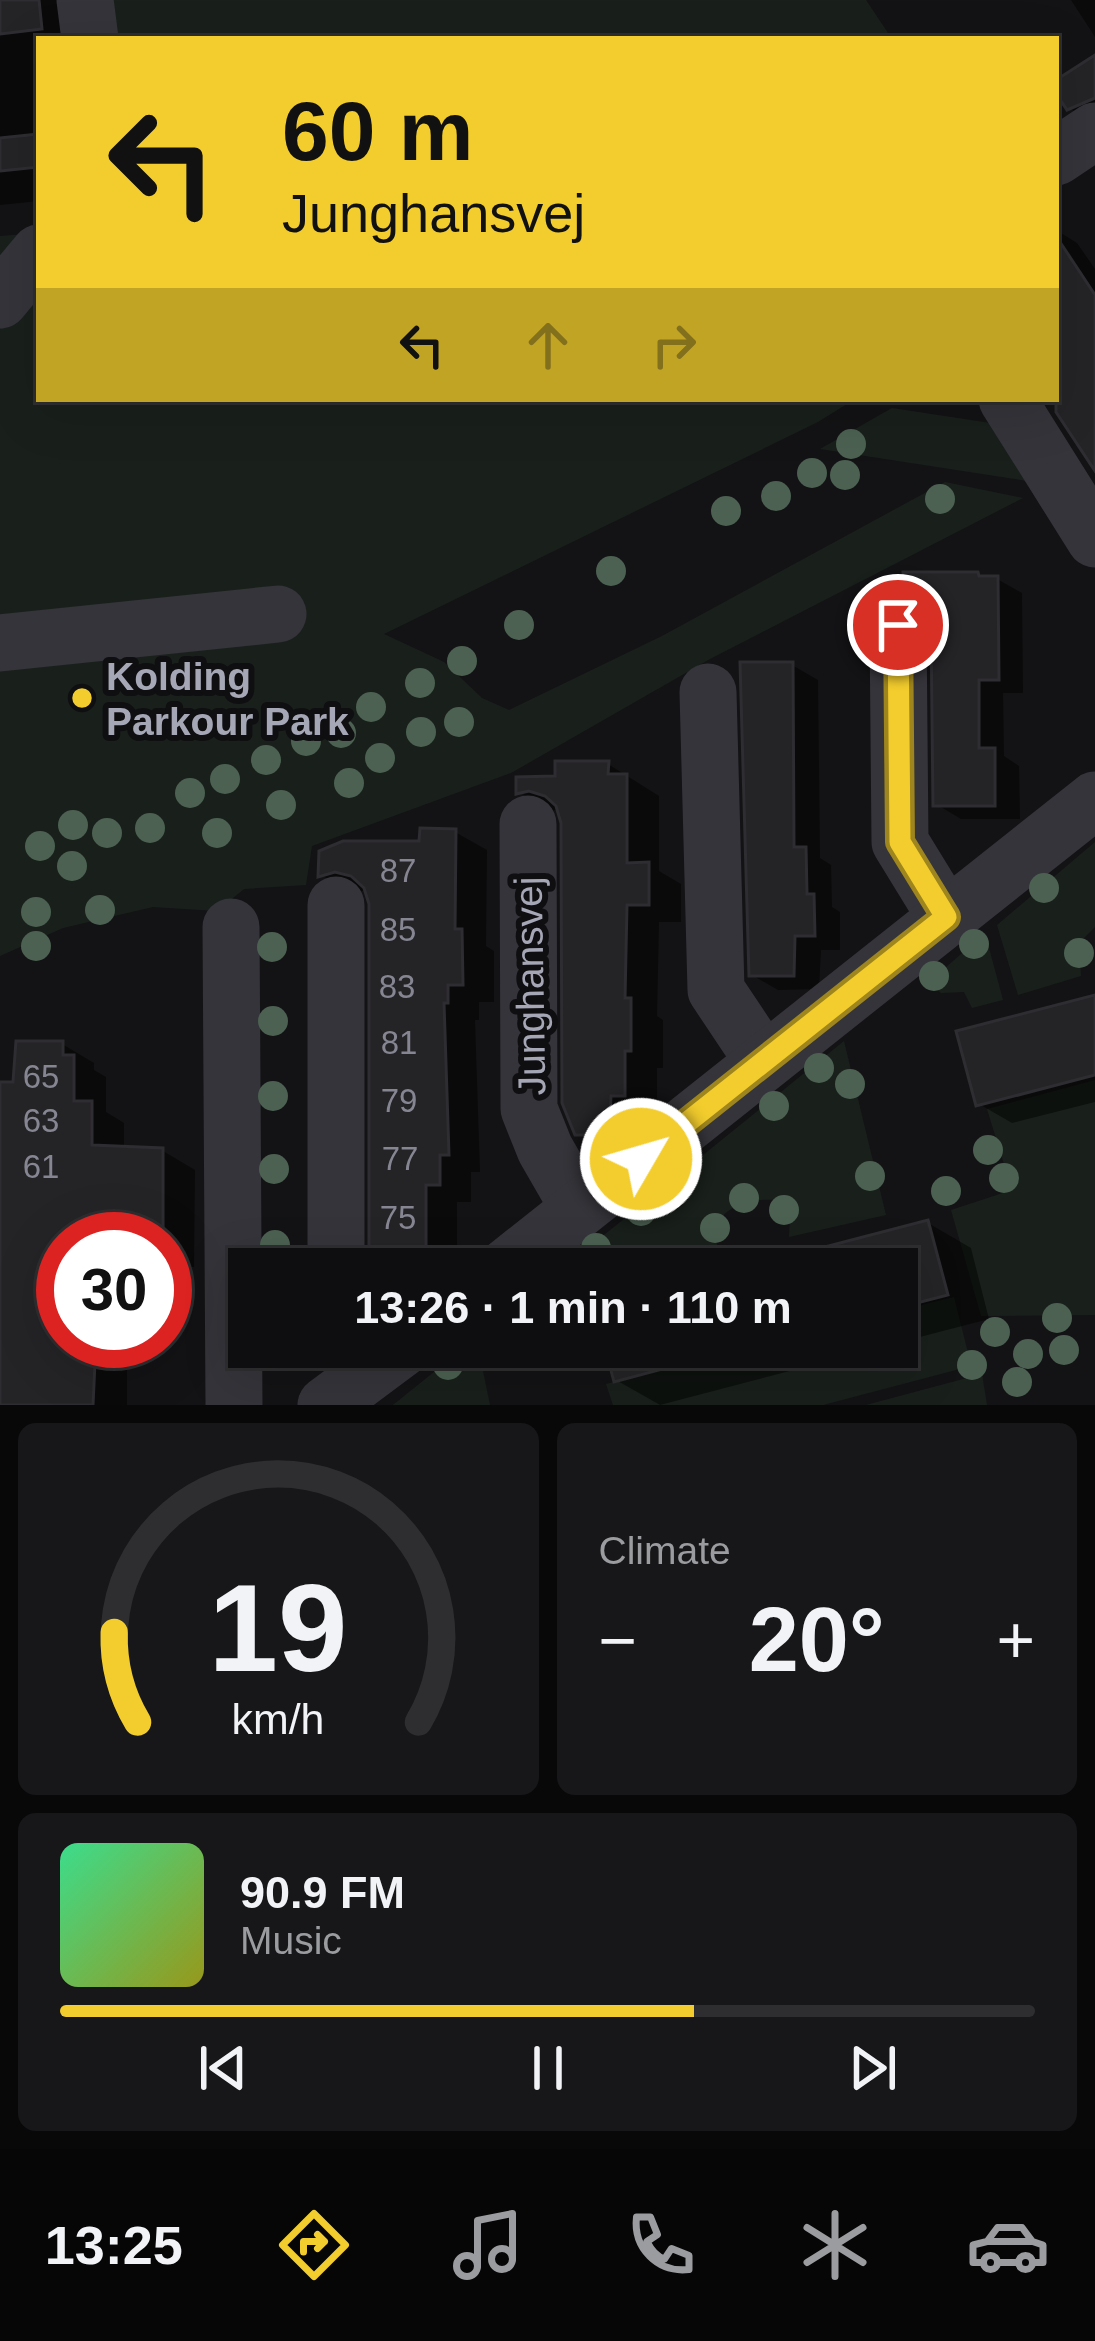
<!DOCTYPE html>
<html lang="en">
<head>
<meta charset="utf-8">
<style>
	body { margin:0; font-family:Helvetica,sans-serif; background:#171719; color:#f1f3f6; height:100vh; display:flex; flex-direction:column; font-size:45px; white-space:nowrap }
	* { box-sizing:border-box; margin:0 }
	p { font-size:39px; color:#9b9c9f }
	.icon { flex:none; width:66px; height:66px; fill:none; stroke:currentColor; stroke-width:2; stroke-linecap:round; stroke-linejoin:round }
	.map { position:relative; height:1405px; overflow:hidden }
	.panel { display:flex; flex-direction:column; gap:18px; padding:18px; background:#080809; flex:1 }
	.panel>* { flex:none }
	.banner { position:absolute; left:36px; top:36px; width:1023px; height:366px; border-radius:0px; box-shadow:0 12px 48px #0002,0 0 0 3px #2e2e30; background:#f3cd2d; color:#111; overflow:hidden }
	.speed { position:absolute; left:36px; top:1212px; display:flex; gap:24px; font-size:60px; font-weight:700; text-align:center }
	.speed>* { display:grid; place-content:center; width:156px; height:156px; border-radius:50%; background:#0e0e10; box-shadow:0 12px 48px #0002,0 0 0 3px #2e2e30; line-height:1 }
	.speed .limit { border:18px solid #d22; background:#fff; color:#111 }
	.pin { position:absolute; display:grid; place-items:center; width:102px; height:102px; color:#fff; margin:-51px; border:6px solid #fff; border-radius:50%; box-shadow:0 3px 12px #0007 }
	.me { position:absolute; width:132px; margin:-66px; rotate:52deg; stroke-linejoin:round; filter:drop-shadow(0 0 9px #0008) }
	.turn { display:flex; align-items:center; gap:42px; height:252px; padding:0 48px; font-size:54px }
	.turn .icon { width:156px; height:156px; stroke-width:2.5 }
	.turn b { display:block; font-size:84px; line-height:102px }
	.lanes { display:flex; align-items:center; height:114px; padding:0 48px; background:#0003; justify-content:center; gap:60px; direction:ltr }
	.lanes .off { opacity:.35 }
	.big { font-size:90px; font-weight:700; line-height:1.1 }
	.panel .widget { flex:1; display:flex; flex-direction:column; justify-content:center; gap:18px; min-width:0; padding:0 42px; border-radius:18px; background:#171719 }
	.panel .dial { align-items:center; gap:0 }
	.dial svg { height:312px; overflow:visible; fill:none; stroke:#2e2e30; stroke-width:7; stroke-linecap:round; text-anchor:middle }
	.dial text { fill:#f1f3f6; stroke:none }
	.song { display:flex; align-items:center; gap:36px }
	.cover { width:144px; height:144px; border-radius:18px; background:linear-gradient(135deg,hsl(150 70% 55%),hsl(60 70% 35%)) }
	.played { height:12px; border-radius:6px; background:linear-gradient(90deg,#f3cd2d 65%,#2e2e30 65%) }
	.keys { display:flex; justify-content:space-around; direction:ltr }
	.heat { display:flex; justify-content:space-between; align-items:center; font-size:66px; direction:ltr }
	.panel .tiles { flex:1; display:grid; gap:18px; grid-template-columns:1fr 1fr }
	.widget:last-child { grid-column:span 2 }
	.trip { position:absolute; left:228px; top:1248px; width:690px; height:120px; border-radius:0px; background:#0e0e10; box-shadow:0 12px 48px #0002,0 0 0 3px #2e2e30; font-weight:700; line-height:120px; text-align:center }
	.menu { display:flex; height:192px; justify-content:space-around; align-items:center; background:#060606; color:#9b9c9f }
	.menu .icon { width:84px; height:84px }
	.menu .selected { color:#f3cd2d }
	.menu b { font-size:54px; color:#f1f3f6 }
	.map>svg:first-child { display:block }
</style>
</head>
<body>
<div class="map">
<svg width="1095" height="1405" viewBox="0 0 1095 1405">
	<rect width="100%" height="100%" fill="#131315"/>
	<g fill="#19201b">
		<path d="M72 0H866L892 39H75Z"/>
		<path d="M39 233V399H855L818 422 384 634 444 662 482 698 509 710 662 636 945 482 1023 498 710 659 511 773 312 846 306 885 244 889 217 911 153 907 63 928 0 956V236Z"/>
		<path d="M892 408 997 424 1040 483 820 449Z"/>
		<path d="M1095 842V927L1079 943 1081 976 1018 995 997 925Z"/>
		<path d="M985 933 1003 1000 972 1008 964 992 941 993 928 983Z"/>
		<path d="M844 1041 886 1215 789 1237 790 1218 777 1200C743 1197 703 1212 720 1254L653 1269H609L604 1235Z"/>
		<path d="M1095 1080V1315L981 1316 951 1210 1012 1190 987 1109Z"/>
		<path d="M954 1297 969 1357 956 1370 823 1405H613L606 1384 755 1347H897V1311Z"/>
		<path d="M465 1347H478L490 1405H393Z"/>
		<path d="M982 1374 987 1405H866Z"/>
	</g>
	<g fill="#0007">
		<path d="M0 0H69L73 39H39V201L0 205Z"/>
		<path d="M1071 0H1095V37Z"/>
		<path d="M1095 58V123L1069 108 1056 88V84Z"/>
		<path d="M1056 230 1077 243 1095 269V466L1051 399H1056Z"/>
		<path d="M978 575 997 579 1022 593 1023 693H1003L1004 756 1019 766 1020 819H961L936 804Z"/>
		<path d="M792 665 818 680 820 858 831 865 832 907 840 912V950H821L819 989 778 990 752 975Z"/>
		<path d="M608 764 659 796V871L681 884V922H659L657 1016 663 1020V1068H657V1113H643L641 1152H610L577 1133 564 822 560 809 551 811 519 792Z"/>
		<path d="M455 832 487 850 486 946 494 951V1002H479V1020H475L480 1172H471V1202H457V1264H448V1269H389L387 1254 372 1246V903L368 889 353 894 321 875Z"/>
		<path d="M1095 998V1102L1012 1123 979 1104Z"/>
		<path d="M62 1044 94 1063V1070L106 1077V1112L124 1123V1149L163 1151 195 1170 194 1267H165V1239H63V1341H127V1405H0V1085H16Z"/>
		<path d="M928 1223 971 1248 989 1319 897 1343V1269H751Z"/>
		<path d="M608 1347H881L660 1405 616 1380Z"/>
	</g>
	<g fill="#242326" stroke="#2e2d31" stroke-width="3">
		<path d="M0 0H39L42 29 0 34Z"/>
		<path d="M1095 55V98L1067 110 1056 93V80Z"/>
		<path d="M39 134V167L0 171V138Z"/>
		<path d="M1056 236 1095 295V471L1056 412Z"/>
		<path d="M903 572H978L979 576H998L999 680H979V748H995V806H933L931 625 926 607 915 597 904 593Z"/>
		<path d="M740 662H793L794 847H806L807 894H814L815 936H795L794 976H749Z"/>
		<path d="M555 761H609L608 774H627V863L649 862V905H627L625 998H631V1051H625V1096H611L609 1135H575L562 1103 561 823 556 806 545 796 529 791 516 794V777L555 776Z"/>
		<path d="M420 828 456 829 455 929H462L463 985H448V1003H444L449 1155H440V1185H426V1247H417V1269H384V1247H369V904L364 888 351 876 335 872 318 877 319 851 343 841H419Z"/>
		<path d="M1095 995V1075L976 1106 956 1031Z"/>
		<path d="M16 1041H63V1055H74V1101H92V1145L163 1148V1233H74V1239H63V1341H96L93 1405H0V1082H13Z"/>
		<path d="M928 1220 948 1295 897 1308V1269H784L782 1258Z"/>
		<path d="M605 1347H703L704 1358 614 1382Z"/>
	</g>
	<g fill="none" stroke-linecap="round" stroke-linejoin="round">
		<g stroke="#34343a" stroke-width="57">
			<path d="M85 0 90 39"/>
			<path d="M1056 157 1095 131"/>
			<path d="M0 300 39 253"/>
			<path d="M1007 399 1095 539"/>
			<path d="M898 625 900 842 946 917"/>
			<path d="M0 643 278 614"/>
			<path d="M708 692 716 990 764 1062"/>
			<path d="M528 824 529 1109 545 1149 579 1208"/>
			<path d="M336 905V1251L340 1269"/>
			<path d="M231 927 234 1405"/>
			<path d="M504 1269 1095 800"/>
			<path d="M326 1405 404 1347"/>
		</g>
	</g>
	<g fill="#4c6152">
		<circle cx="851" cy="444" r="15"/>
		<circle cx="812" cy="473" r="15"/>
		<circle cx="845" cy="475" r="15"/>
		<circle cx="776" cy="496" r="15"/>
		<circle cx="940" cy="499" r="15"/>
		<circle cx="726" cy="511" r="15"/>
		<circle cx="611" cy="571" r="15"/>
		<circle cx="519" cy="625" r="15"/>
		<circle cx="462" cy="661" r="15"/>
		<circle cx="420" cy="683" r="15"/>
		<circle cx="371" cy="707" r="15"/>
		<circle cx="459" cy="722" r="15"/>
		<circle cx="421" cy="732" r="15"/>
		<circle cx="341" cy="733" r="15"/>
		<circle cx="306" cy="741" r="15"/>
		<circle cx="380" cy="758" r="15"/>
		<circle cx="266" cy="760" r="15"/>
		<circle cx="225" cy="779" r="15"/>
		<circle cx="349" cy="783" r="15"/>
		<circle cx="190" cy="793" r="15"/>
		<circle cx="281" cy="805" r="15"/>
		<circle cx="73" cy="825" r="15"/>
		<circle cx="150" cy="828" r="15"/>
		<circle cx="107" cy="833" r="15"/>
		<circle cx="217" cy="833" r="15"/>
		<circle cx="40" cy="846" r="15"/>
		<circle cx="72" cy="866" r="15"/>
		<circle cx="1044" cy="888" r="15"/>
		<circle cx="100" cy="910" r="15"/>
		<circle cx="36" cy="912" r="15"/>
		<circle cx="974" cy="944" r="15"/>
		<circle cx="36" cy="946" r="15"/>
		<circle cx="272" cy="947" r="15"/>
		<circle cx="1079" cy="953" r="15"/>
		<circle cx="934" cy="976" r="15"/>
		<circle cx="273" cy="1021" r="15"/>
		<circle cx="819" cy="1068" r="15"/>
		<circle cx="850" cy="1084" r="15"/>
		<circle cx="273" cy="1096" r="15"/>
		<circle cx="774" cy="1106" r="15"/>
		<circle cx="988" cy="1150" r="15"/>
		<circle cx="274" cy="1169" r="15"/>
		<circle cx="870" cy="1176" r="15"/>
		<circle cx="684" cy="1177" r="15"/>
		<circle cx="1004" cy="1178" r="15"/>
		<circle cx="946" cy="1191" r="15"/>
		<circle cx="744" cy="1198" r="15"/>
		<circle cx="784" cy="1210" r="15"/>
		<circle cx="641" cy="1211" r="15"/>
		<circle cx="715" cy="1228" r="15"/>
		<circle cx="275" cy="1245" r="15"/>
		<circle cx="596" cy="1248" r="15"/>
		<circle cx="1057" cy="1318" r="15"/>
		<circle cx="995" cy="1332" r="15"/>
		<circle cx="1064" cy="1350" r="15"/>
		<circle cx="1028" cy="1354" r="15"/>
		<circle cx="448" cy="1365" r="15"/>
		<circle cx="972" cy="1365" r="15"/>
		<circle cx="1017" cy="1382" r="15"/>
	</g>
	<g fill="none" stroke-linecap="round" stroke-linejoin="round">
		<defs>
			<path id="route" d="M641 1159 946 917 900 842 898 625"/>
		</defs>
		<use href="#route" stroke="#9e851d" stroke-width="30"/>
		<use href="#route" stroke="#f3cd2d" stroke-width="21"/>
	</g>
	<circle fill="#f3cd2d" stroke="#0f0e10" stroke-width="4.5" cx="82" cy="698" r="12"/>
	<g text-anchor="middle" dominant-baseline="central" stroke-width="12" stroke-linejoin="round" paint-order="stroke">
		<g font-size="33" fill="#858692">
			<text x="398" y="870">87</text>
			<text x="398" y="929">85</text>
			<text x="397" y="986">83</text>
			<text x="399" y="1042">81</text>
			<text x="41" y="1076">65</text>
			<text x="399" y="1100">79</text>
			<text x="41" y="1120">63</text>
			<text x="400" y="1158">77</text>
			<text x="41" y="1166">61</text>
			<text x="398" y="1217">75</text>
		</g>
		<g font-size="39" font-weight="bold" fill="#a5a7b6" stroke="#0f0e10" text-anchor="start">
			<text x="106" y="676">Kolding<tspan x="106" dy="45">Parkour Park</tspan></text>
		</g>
		<g font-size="39" fill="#a5a7b6" stroke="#0f0e10">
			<text transform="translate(530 986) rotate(-91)">Junghansvej</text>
		</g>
	</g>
</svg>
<div class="speed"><div class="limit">30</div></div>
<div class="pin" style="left:898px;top:625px;background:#d93025"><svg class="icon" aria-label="arrive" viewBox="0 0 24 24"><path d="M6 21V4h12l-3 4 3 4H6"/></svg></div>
<svg class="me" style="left:641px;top:1159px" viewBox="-20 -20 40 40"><circle r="17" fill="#f3cd2d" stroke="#fff" stroke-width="3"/><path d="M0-11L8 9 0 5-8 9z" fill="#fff"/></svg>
<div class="trip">13:26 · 1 min · 110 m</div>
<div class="banner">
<div class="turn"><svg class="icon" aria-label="left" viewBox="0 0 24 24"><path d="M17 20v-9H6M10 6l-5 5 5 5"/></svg><div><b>60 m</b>Junghansvej</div></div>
<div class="lanes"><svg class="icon" aria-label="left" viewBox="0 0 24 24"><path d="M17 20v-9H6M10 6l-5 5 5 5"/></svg><svg class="icon off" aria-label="ahead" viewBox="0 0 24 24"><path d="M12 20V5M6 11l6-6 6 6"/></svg><svg class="icon off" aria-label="right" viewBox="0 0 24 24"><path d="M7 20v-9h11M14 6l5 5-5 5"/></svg></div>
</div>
</div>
<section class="panel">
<div class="tiles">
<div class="widget dial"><svg viewBox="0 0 100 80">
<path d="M14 69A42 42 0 1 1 86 69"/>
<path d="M14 69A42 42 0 0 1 8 46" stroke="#f3cd2d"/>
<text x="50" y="56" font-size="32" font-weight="700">19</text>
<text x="50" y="72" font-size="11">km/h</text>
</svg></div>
<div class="widget"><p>Climate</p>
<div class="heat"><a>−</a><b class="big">20°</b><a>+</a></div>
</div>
<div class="widget">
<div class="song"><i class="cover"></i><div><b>90.9 FM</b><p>Music</p></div></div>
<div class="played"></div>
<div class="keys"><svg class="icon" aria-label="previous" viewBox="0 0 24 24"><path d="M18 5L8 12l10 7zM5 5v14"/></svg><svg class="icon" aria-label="pause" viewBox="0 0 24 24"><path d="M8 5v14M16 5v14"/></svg><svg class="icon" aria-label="next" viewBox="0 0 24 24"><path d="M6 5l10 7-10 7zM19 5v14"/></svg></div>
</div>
</div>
</section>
<nav class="menu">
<b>13:25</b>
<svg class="icon selected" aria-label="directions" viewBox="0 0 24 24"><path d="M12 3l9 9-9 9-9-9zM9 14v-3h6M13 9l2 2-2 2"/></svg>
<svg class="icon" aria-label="music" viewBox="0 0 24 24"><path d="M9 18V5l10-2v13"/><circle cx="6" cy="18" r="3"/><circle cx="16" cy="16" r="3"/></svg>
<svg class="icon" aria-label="phone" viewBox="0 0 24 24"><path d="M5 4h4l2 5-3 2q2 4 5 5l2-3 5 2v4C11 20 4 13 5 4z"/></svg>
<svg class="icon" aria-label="climate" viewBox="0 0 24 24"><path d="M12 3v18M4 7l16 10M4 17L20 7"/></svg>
<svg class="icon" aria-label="car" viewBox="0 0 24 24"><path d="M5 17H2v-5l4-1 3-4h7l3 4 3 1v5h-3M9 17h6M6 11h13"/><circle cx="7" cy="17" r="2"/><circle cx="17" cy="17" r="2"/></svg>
</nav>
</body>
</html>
